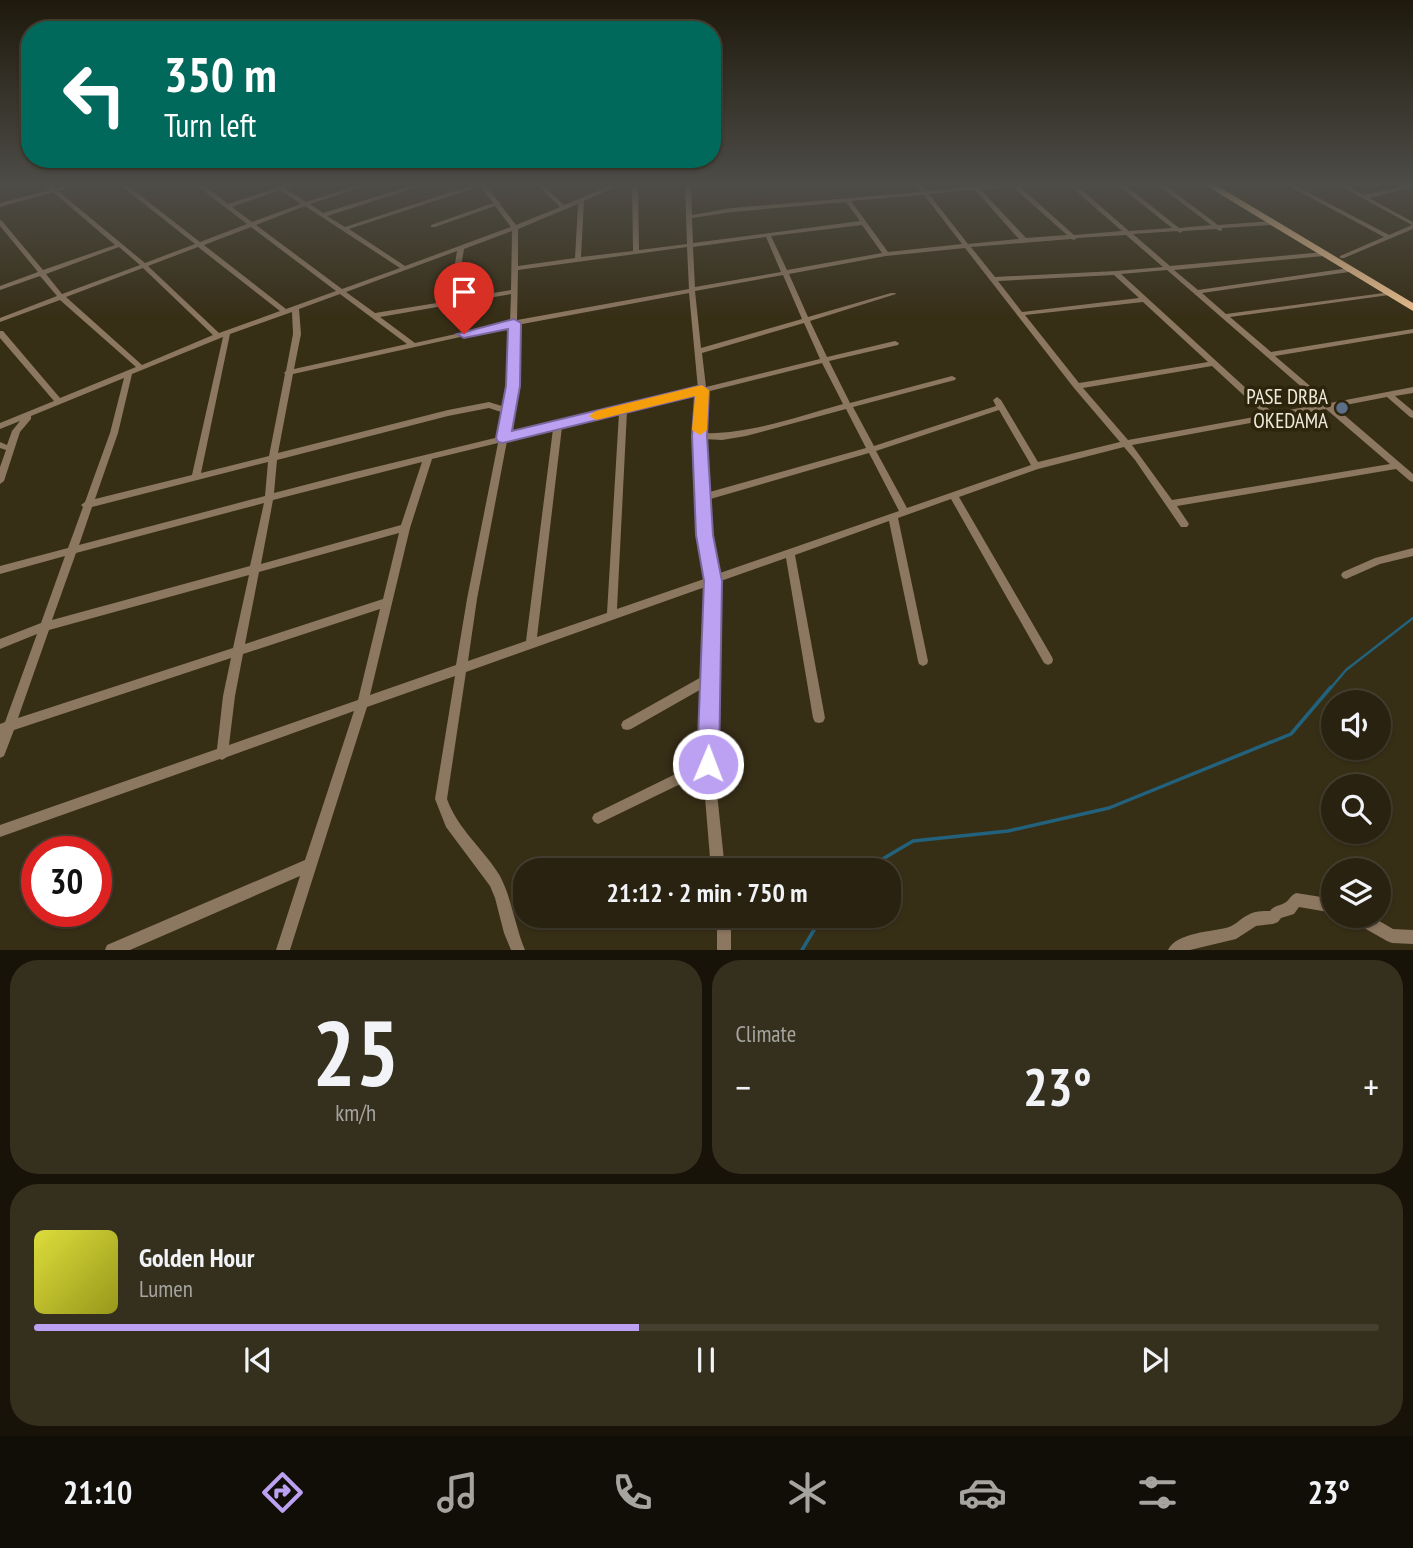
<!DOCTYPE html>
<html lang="en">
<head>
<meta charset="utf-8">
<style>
	body { margin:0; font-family:"PT Sans Narrow",sans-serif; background:#352f1e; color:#f1f3f6; height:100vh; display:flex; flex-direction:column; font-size:26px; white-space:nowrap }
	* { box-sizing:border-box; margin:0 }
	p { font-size:23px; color:#a5a49f }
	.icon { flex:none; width:38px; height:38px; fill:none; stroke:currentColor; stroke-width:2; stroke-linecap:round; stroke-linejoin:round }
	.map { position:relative; height:950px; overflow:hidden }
	.side { display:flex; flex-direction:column; gap:10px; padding:10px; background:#171309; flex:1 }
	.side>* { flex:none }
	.hud { position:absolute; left:21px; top:21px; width:700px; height:147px; border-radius:28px; box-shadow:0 2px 5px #0004,0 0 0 2px #453f30; background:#00695c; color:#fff; overflow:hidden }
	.buttons { position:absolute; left:1321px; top:690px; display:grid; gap:14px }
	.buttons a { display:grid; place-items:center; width:70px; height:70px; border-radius:50%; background:#292210; box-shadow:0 2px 5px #0004,0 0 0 2px #453f30; font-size:35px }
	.speed { position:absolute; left:21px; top:836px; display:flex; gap:14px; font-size:35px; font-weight:700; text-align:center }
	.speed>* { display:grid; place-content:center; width:91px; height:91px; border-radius:50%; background:#292210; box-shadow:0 2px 5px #0004,0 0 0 2px #453f30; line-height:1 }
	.speed .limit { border:10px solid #d22; background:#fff; color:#111 }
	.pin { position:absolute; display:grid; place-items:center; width:60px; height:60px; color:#fff; margin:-72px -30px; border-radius:50% 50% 50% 0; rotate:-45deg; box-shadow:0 0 7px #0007 }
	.pin .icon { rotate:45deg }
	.me { position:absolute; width:77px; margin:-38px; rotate:1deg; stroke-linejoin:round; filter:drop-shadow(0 0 5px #0008) }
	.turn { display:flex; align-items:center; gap:24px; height:147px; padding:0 28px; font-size:32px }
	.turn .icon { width:91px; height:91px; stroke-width:2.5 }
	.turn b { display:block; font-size:49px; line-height:60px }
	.big { font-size:52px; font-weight:700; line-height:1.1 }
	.side .card { flex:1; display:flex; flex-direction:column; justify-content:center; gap:10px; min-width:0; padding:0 24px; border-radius:28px; background:#352f1e }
	.side .dial { align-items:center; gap:0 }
	.dial b { font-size:91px; line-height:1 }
	.song { display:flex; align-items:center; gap:21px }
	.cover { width:84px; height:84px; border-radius:10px; background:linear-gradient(135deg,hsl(60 70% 55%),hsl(60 70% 35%)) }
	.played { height:7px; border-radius:4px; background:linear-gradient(90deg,#bca0f2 45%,#453f30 45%) }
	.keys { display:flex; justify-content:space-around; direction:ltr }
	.heat { display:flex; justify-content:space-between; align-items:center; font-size:38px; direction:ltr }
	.side .tiles { flex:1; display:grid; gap:10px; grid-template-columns:1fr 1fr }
	.card:last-child { grid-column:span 2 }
	.trip { position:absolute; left:513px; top:858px; width:388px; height:70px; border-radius:28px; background:#292210; box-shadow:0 2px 5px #0004,0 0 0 2px #453f30; font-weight:700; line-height:70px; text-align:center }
	.menu { display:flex; height:112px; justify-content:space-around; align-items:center; background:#100e06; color:#a5a49f }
	.menu .icon { width:49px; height:49px }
	.menu .selected { color:#bca0f2 }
	.menu b { font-size:32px; color:#f1f3f6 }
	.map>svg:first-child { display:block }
</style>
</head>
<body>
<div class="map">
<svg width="1413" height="950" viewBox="0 0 1413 950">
	<rect width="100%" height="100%" fill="#372e16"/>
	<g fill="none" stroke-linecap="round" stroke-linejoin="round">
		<path stroke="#23627c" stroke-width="2.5" d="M1330 689 1346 670 1413 618"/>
		<g stroke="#23627c" stroke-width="3.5">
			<path d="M864 870 913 841 1008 831 1109 808 1291 734 1331 687"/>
			<path d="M802 950 823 915"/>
		</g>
		<g fill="#8c7760" fill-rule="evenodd">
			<path d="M44 185H51L55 189 67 185H77L58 191 145 263 195 244 120 185H127L200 242 247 224 196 185H203L228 204 276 188 273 185H292L285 188 306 202 360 185H369L310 204 323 213 415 185H424L327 216 345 227 473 185H485L498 201 500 202V204L516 225 560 207 537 185H543L564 205 612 185H620L584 201 581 257 633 251 632 185H638L639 250 687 244 685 185H702L691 187 692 215 732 208 921 192 916 185H922L927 191 972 187V185L978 187 1018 185 1074 235 1122 231 1069 185H1076L1129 231 1172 228 1118 185H1125L1179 228 1211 225 1158 185H1165L1218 225 1273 221 1276 223 1273 225 1222 228V230L1220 231 1216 229 1183 231 1180 233 1177 231 1133 234 1170 266 1324 252 1327 254 1324 256 1174 270 1198 290 1349 268 1352 270 1349 272 1202 293 1226 314 1391 292V294L1389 295 1230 317 1271 352 1413 329V333L1275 356 1330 403 1413 387V393L1395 396 1413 411V418L1410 417 1387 397 1335 407 1413 474V482L1410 481 1396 469 1177 506 1189 524 1187 527H1181L1135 460 1124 447 1038 469 959 497 1052 657 1053 660 1052 663 1048 665 1044 663 951 499 898 518 928 661 927 664 923 666 919 664 918 661 889 521 795 555 825 718 823 722 819 723 815 722 813 718 786 558 718 582 714 764 725 870H711L703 773 598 824 594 822 592 818 594 814 702 761 705 687 631 729 627 730 623 729 621 725 623 721 705 675 708 586 466 672 447 799C458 830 484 849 500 876 512 899 515 926 525 950H511L504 933 495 898 490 886 446 827 435 799 455 676 367 707 290 950H276L300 876 130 950H105L107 945 305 860 354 711 227 757 222 760 220 759 0 837V825L217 749 223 696 231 658 14 730 4 756 0 758V724L5 722 37 634 0 649V639L41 623 65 556 0 574V566L68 548 83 507 81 505 85 502 110 433 124 378 31 416V419L20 432 4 481 0 484V467L6 450 0 448V442L7 445 12 431 20 421 0 429V423L54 401 0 338V331H3L60 398 136 367 60 300 0 322V318L57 296 40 276 0 290V286L38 272 0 226V220L2 221 43 270 115 245 53 192 0 207V203L50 190ZM480 186 493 203 431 225V227H435L495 206 511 227 405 266 349 229ZM1013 187 1067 235 1026 238 981 190ZM280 190 301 204 252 222 232 207ZM975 190 1019 239 968 244 929 194ZM924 195 962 244 888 252 851 201ZM846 202 860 221 693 243 692 218 732 212ZM578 204 575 258 518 266V229ZM305 206 400 268 342 289 256 225ZM862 225 882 253 787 270 771 236ZM251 227 336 291 286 309 204 245ZM512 231 511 290 456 299 464 249ZM1126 235 1163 267 1116 271 995 277 971 247 1071 239 1074 240 1077 238ZM766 237 781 272 695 287 693 247ZM119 247 140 265 62 294 46 274ZM198 247 280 311 219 333 148 266ZM687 247 689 289 517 320 518 270ZM965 248 1074 388 1120 442 1038 462 1001 400 997 397 993 400 996 406 874 446 853 407 955 380 956 378 952 376 850 403 829 361 898 345 899 343 895 341 827 357 810 321 896 294 895 293H891L808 317 789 274 886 256ZM457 251 449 301 375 313 346 292ZM143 268 213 335 142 365 66 297ZM1167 270 1321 404 1273 413 1121 274ZM783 275 802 319 701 348 695 291ZM1114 275 1139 298 1022 312 998 281ZM689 293 698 389 508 435 512 414 514 412 512 410 517 386V325ZM340 294 407 344 294 369 301 334 299 309ZM511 294 510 322 415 343 380 317ZM1143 302 1208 362 1079 383 1025 315ZM292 312 293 334 286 371 284 373 285 374 269 456 201 473 230 334ZM804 323 820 359 706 387 702 353ZM510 326 509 386 505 407 489 402 448 410 278 453 293 374ZM223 337 192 475 95 499 118 433 132 374ZM822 363 843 404C800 416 748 435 703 433L706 392ZM1212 366 1265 415 1128 440 1083 388ZM698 394 695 436 699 535 707 578 617 609 627 411ZM489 408 504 413 499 437 351 473 274 493 277 460 448 416ZM846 409 866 448 706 493 703 439 722 440 746 436ZM1326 409 1390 464 1172 500 1132 445ZM999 410 1031 465 907 508 876 451ZM619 413 607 613 537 637 562 427ZM553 429 526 641 468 661 477 599 507 441ZM498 443 467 599 456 665 370 695 410 528 432 459ZM869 453 899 511 717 574 709 535 707 500ZM268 462 265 496 79 545 92 507ZM422 462 401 525 261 564 273 500ZM264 503 250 566 52 620 76 553ZM399 533 383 599 245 644 259 572ZM249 575 233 648 18 718 49 630ZM380 609 358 700 229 745 235 696 243 654Z"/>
			<path d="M1287 185H1294L1389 235 1412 225 1338 185H1345L1364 195 1406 185H1413V187L1369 198 1413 222V229L1344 258H1340V256L1384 237Z"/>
			<path d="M1413 548V556L1380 564 1346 579 1343 578 1341 575 1343 572 1375 558Z"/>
			<path d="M1296 893 1334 899V913L1299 907 1294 914 1281 918 1278 922 1273 924 1256 926 1236 939 1190 950H1168C1177 932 1212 932 1229 927 1237 924 1241 918 1248 915 1254 911 1262 911 1270 911 1274 905 1281 906 1286 902 1290 899 1290 896 1296 893Z"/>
			<rect x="717" y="915" width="14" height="35"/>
			<path d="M1348 915H1369L1393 929 1413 930V944L1392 943 1387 941 1350 920Z"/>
		</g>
		<path fill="#eabe8e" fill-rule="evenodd" d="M1205 185H1216L1413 303V311Z"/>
	</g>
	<linearGradient id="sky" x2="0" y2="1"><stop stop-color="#1e190c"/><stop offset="0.58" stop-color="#4d4c47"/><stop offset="1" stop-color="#4d4c47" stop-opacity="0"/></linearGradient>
	<rect width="1413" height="318" fill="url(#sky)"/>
	<path fill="#bca0f2" stroke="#7a689d" stroke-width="2" d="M514 319 521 323 520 386 512 431 702 385 709 390 707 436 713 535 722 581 719 764 716 772 708 775 700 772 697 764 704 581 696 535 692 436 695 396 503 443 498 442 496 438 506 386 508 329 464 338 457 334Z"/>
	<path fill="#f59e0b" d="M702 385 709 390 707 430 700 435 692 430 695 396 596 420 589 416 596 411Z"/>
	<circle fill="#5c6f8a" stroke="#2d240c" stroke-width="2.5" cx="1342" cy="408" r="7"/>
	<g text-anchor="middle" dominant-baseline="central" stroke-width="7" stroke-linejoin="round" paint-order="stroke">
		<g font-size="21" fill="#efe9db" stroke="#2d240c" text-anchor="end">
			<text x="1328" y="396">PASE DRBA<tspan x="1328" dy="24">OKEDAMA</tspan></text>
		</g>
	</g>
</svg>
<div class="buttons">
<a><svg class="icon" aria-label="sound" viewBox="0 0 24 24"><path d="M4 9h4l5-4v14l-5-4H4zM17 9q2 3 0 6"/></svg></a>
<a><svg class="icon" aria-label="search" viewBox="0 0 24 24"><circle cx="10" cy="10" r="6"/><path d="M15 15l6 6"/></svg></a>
<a><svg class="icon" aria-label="layers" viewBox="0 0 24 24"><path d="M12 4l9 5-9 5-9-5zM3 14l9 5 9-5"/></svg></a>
</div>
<div class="speed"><div class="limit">30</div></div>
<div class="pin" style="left:464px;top:334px;background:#d93025"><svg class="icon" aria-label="arrive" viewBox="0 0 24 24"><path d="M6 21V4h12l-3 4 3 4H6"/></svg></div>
<svg class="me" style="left:708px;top:764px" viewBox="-20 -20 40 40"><circle r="17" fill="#bca0f2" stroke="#fff" stroke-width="3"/><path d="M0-11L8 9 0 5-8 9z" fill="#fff"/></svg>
<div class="trip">21:12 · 2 min · 750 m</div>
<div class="hud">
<div class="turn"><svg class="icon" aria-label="left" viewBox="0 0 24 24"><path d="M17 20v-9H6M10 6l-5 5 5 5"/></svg><div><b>350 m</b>Turn left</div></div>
</div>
</div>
<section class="side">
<div class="tiles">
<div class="card dial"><b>25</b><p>km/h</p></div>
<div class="card"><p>Climate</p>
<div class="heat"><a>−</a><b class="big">23°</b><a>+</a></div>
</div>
<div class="card">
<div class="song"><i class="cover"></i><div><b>Golden Hour</b><p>Lumen</p></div></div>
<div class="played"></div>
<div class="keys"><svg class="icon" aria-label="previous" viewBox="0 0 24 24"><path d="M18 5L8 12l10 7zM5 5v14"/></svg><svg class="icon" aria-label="pause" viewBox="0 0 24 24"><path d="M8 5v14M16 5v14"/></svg><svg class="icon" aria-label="next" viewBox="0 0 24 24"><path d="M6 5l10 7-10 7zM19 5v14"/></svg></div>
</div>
</div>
</section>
<nav class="menu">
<b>21:10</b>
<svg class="icon selected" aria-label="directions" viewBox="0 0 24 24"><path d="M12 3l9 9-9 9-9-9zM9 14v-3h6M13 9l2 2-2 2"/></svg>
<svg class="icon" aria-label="music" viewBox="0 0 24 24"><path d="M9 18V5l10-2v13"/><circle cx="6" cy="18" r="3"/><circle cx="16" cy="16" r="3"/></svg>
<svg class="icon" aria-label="phone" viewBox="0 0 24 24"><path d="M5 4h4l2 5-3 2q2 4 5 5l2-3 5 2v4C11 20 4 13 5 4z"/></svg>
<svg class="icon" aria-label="climate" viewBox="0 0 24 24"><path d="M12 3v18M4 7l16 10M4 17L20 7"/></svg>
<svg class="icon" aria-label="car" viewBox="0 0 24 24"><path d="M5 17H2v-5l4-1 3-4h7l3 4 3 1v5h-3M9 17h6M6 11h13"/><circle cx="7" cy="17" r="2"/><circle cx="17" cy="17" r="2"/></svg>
<svg class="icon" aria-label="filters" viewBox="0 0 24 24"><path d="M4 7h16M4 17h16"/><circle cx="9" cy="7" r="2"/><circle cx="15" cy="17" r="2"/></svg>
<b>23°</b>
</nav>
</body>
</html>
